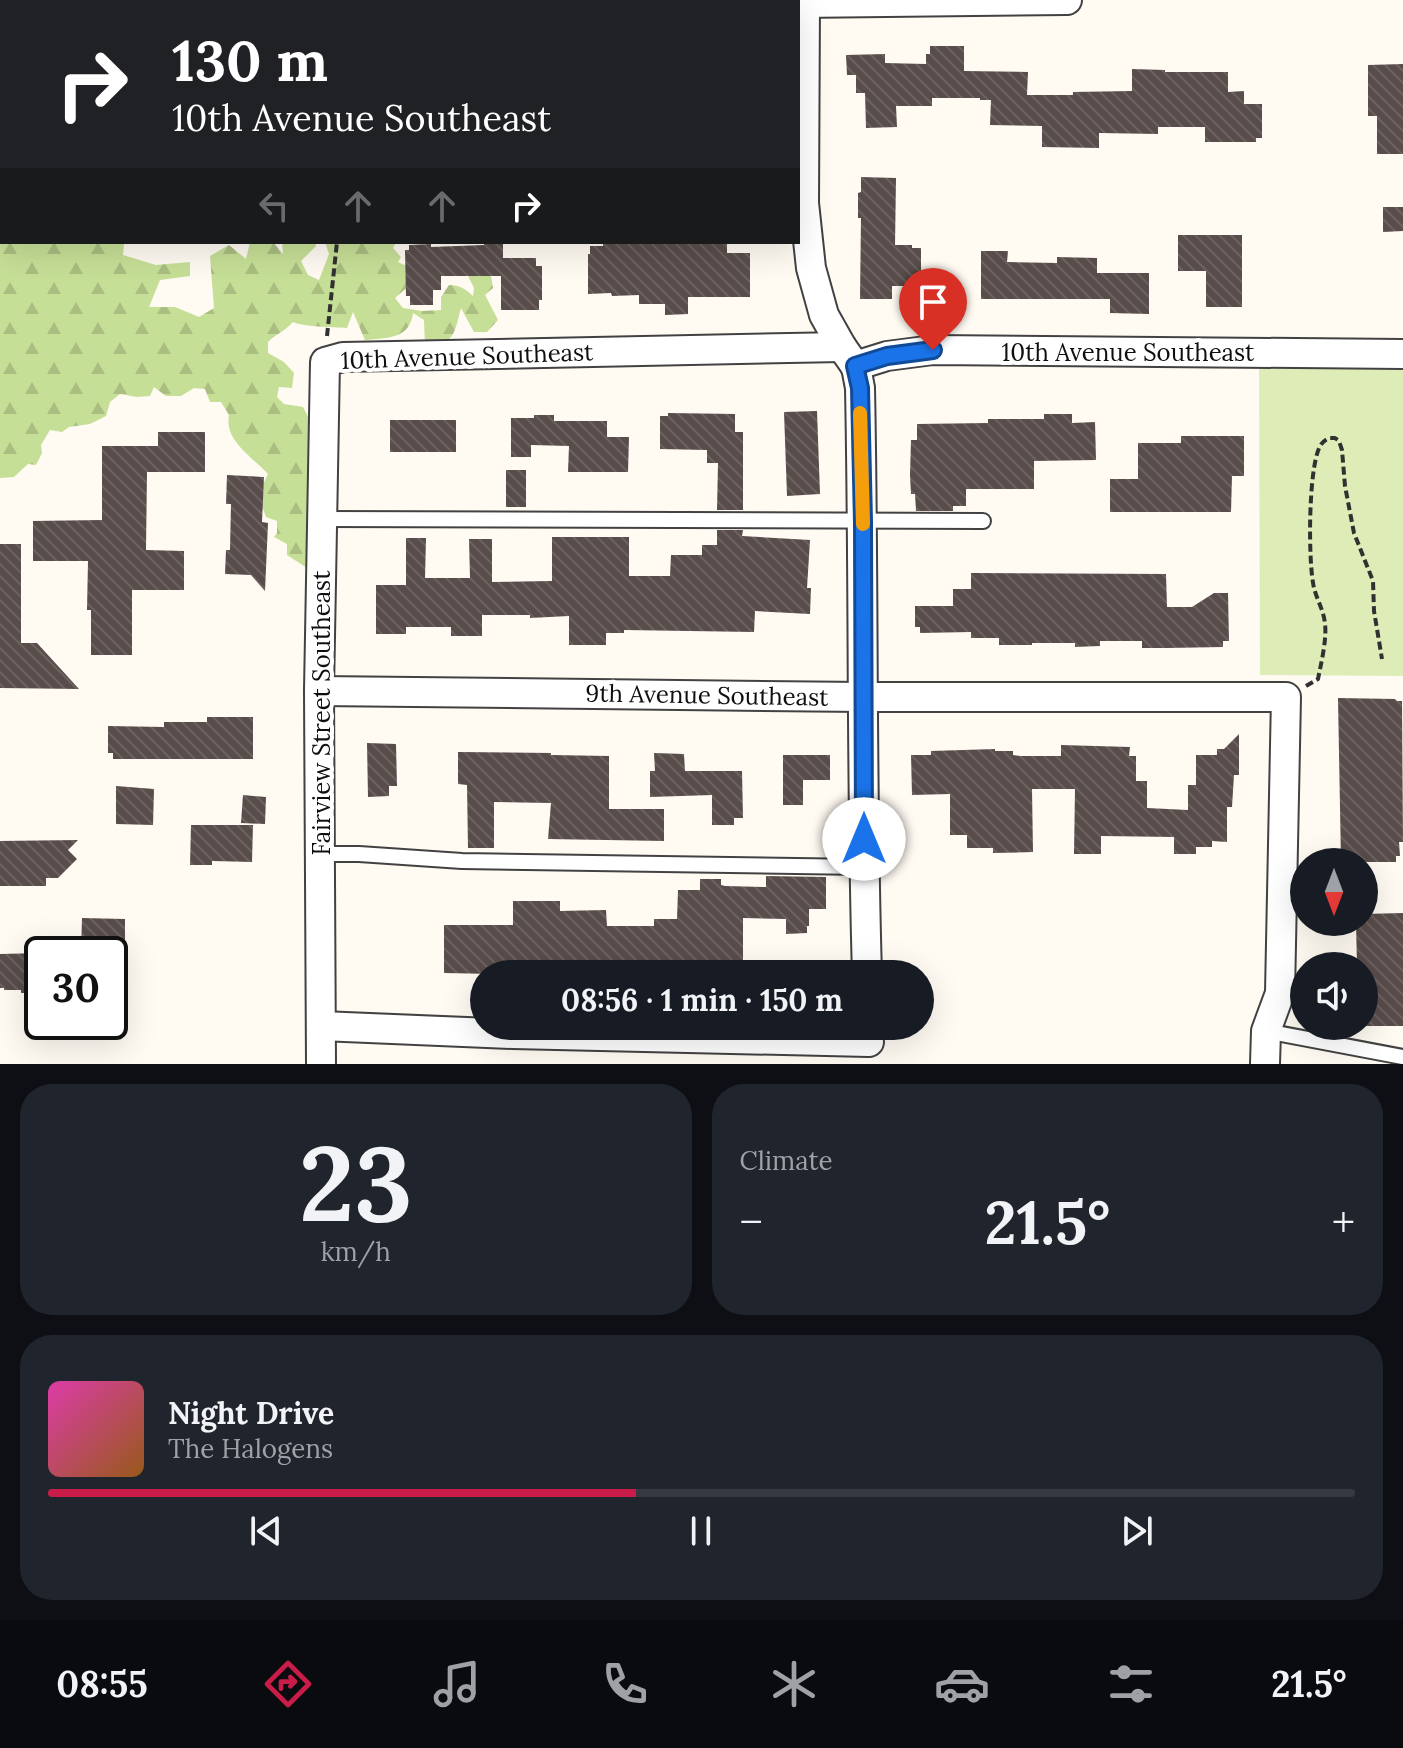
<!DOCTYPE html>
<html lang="en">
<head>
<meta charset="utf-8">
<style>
	body { margin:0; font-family:Lora,serif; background:#20242c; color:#f1f3f6; height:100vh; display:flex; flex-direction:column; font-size:30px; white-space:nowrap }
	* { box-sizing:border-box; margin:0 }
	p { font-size:26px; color:#9ea1a6 }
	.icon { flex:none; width:44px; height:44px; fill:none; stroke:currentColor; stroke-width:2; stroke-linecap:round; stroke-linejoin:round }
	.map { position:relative; height:1064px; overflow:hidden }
	.side { display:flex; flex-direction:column; gap:20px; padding:20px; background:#0d0f14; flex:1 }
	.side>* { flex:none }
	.top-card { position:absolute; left:0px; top:0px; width:800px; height:244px; box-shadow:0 8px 32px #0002; background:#202124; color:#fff; overflow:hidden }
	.needle { width:52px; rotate:180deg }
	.fabs { position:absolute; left:1290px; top:848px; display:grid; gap:16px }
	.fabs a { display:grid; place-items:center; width:88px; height:88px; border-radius:50%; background:#171b24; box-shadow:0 8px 32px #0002; font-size:40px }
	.speed { position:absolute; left:24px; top:936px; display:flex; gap:16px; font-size:40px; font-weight:700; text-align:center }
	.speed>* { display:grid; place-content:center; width:104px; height:104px; border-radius:50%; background:#171b24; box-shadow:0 8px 32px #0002; line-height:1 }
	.speed .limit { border:4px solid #111; border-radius:12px; background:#fff; color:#111 }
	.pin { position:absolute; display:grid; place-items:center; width:68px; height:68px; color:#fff; margin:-82px -34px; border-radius:50% 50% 50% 0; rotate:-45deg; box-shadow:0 0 8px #0007 }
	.pin .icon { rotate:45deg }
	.me { position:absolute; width:88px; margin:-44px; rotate:0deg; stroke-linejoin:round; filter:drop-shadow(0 0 6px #0008) }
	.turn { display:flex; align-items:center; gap:28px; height:168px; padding:0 40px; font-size:36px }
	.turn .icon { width:104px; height:104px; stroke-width:2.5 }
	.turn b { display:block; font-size:56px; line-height:68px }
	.lanes { display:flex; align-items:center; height:76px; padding:0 40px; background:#0003; justify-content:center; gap:40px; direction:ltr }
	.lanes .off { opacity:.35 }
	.big { font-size:60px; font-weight:800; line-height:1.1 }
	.side .tile { flex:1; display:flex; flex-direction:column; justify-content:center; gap:12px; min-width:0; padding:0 28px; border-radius:32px; background:#20242c }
	.side .dial { align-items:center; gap:0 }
	.dial b { font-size:104px; line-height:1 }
	.song { display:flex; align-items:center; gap:24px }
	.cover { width:96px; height:96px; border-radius:12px; background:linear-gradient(135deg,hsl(320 70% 55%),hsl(30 70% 35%)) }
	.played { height:8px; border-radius:4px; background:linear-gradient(90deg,#ca1c49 45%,#363941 45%) }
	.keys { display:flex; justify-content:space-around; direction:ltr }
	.heat { display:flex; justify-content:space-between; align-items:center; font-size:44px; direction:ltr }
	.side .tiles { flex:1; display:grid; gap:20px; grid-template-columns:1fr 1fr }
	.tile:last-child { grid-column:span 2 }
	.trip { position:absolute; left:470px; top:960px; width:464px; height:80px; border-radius:40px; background:#171b24; box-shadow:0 8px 32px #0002; font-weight:800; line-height:80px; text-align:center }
	.dock { display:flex; height:128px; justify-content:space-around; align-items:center; background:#090b0e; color:#9ea1a6 }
	.dock .icon { width:56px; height:56px }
	.dock .selected { color:#ca1c49 }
	.dock b { font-size:36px; color:#f1f3f6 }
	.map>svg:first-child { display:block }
</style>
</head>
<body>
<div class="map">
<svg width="1403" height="1064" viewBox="0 0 1403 1064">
	<defs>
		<pattern id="forest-firs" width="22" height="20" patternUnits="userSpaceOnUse" patternTransform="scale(2)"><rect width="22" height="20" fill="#c6df96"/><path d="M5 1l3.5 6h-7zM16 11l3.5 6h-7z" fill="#a9be80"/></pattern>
		<pattern id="building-back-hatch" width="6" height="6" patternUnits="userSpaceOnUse" patternTransform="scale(2)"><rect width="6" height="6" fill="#594d4b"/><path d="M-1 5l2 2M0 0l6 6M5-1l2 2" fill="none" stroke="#6c6261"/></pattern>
	</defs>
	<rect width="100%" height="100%" fill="#fffaf2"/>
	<path fill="#deedb8" d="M1259 365 1403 366V676L1260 675Z"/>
	<path fill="url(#forest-firs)" d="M0 69H2V242H135L124 244 123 255 156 265 190 262V276L160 280 149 307H175L199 317 214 308 210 256 229 245 246 259 250 242H273L283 254 282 242H315L316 246 301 261 308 275 319 280 329 254 325 242H396L393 248 401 257 398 262 411 268V284L395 298 403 308 422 311 441 310V297L449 285C461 285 465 289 473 296L474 288 468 276 479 268 491 276 493 288 485 295 498 320 487 332H474L461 308C454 333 456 344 425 346L424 320 413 313C410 339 387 338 365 340L353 312 347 328C332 327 305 327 293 322 285 331 276 334 268 342V353L284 362 294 373 292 388 279 387 277 397 284 404 303 407 327 453 308 474 317 485 316 528 307 537 313 562 307 568 287 555V544L274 537 277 533V521L266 517 258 495 268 474C253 457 224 441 229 415L221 402H210L205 389 194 388 181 396H166L154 387 150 396 137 397 120 394 110 402 106 416 90 424 69 427 62 432 50 430 41 445 42 453 36 465 28 464 14 477 0 478Z"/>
	<g fill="url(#building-back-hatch)">
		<path d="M930 46H964V71L1028 72 1027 95H1073V92L1132 91V69L1165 70V72H1228V92L1244 91V104H1262V138H1256V142H1205V127H1158V134L1099 133V148L1042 147V126L990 125 991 100H980V98H932V106H896L897 127 866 128 865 93H856V75H847L846 55 885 54V63L926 64V54H930Z"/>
		<path d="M1403 64V154H1377V116H1368V65Z"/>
		<path d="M861 177 896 178 895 245H912V248H921V277H917V286H892V299H860L861 218H858V193L861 192Z"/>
		<path d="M1383 207H1403V231L1383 232Z"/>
		<path d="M1178 235H1242V307H1206V271H1178Z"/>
		<path d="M484 242H503V258H536V266H542V300H539V310H501V276H441V290H433V305H410V296H406L405 250H409V245L431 244V247L484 245Z"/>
		<path d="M603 242H628V244L727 242V253H750V297H688V314L665 315V304H639V295L612 296 611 293 588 294V254H590V246H603Z"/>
		<path d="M981 251H1008L1007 262 1057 263V257L1097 258V273H1149V314L1110 313V299H981Z"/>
		<path d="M817 411 820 494 787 496 784 412Z"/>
		<path d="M668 413 735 414V432H743V510H717L718 463H707V450L660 449V416H668Z"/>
		<path d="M1044 414H1072V423L1095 422 1096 460 1034 461V489H966V506H953V511H916L915 494H911L910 475 911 440H917V424L988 423V419H1044Z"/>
		<path d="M534 415H554V421H607V437H629L628 472H568L569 446 531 445V457H511V418H534Z"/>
		<rect x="390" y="420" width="66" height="32"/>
		<path d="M158 432H205V472H147L146 550 184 551V590H132V655H91V610H87L88 561H33V521L102 520V446H158Z"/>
		<path d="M1181 436H1244V476H1232L1231 512H1110V479H1138V443H1181Z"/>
		<rect x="506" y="470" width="20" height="37"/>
		<path d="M227 475 264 477 262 522 268 523 265 591 251 575 225 574 226 550H230L231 504H226Z"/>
		<path d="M717 530H743L742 536 810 540 807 588H811L810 614 755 611 754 632 624 630V633H606V645H569V616L530 618V615H482V636H451V627H406V634H376V585H406V538H426L425 578H470L469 539H492V582L552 581V537H629V576H670L671 555H702V545H717Z"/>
		<path d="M0 544H21V643H37L79 689 0 688Z"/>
		<path d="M971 573 1166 574 1167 607H1192L1214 593H1228L1229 641H1223V647L1167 648H1142V641H1100V646L1075 647V643H1032V645H999V638H971V632L920 633V627H915V606H953V589H971Z"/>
		<path d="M1338 698 1395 699 1397 701H1402L1403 842H1399L1400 856H1396V862H1341Z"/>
		<path d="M207 717H253V759H113V753H108V726L164 727V722H207Z"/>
		<path d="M1239 734V775H1234L1232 807H1227V842L1212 841V847H1196V854H1174V837L1101 836V854H1074L1075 789H1032L1033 852 993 853V848H967V835H950V794L912 795 911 755H931V751L995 749V751H1013V755L1021 756H1061V745L1130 747 1129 756H1136V781H1147V808L1188 810V785H1196V755H1217V749H1224Z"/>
		<path d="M367 743 396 744 397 786H389V796L368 797Z"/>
		<path d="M458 752 551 753V755L609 756V809H664V841L548 839 551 803 494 802V848H468L467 785 458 784Z"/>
		<path d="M654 753 684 754 685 771H742L743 818H734V825H712V795L650 797V771H655Z"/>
		<path d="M783 755H830V780H803V805H783Z"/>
		<path d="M116 786 154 789 153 825 116 824Z"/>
		<path d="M243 795 266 797 265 824 241 823Z"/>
		<path d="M191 825H253L252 862 212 861V865H190Z"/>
		<path d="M78 840 68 850 77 859 58 878H46V886H0V841Z"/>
		<path d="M766 876 826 877V909H809V926H807V933L786 934V919L743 918V974H577V969H494V974L444 973V925H513V901H560V911L606 910 607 926H654V919H677L678 890H700V879H721V885L725 886 766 887Z"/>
		<path d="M1403 913V1026H1364V966H1357L1356 922H1364V914Z"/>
		<path d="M82 918 125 919V954H81Z"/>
		<path d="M42 953V990H40V993H21V990H4V988H0V954Z"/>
	</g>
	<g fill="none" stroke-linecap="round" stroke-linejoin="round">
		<defs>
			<g id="service">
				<path d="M322 519 983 521"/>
				<path d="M320 854H359L462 861 864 867"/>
				<path d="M1266 1031 1403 1057"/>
			</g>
			<g id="minor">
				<path d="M805 0 804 203 811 268 824 315 842 347 856 367 860 388C864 583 861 779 867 974"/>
				<path d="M367 2 368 0"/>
				<path d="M798 3 1067 0"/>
				<path d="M855 366 887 356 933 350 1403 354"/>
				<path d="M319 691 864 697H1286L1280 993 1266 1031 1265 1064"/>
				<path d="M321 1026 513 1034 869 1042"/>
				<path d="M321 1064 319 691 325 362 343 357 842 347"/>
			</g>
		</defs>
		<use href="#service" stroke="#424242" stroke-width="18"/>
		<use href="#minor" stroke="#424242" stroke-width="32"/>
		<g stroke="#313131" stroke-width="4" stroke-dasharray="8 4" stroke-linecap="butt">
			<path d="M327 336 337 242"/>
			<path d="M1306 686 1318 679C1321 664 1327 639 1325 624 1324 611 1317 600 1314 588 1308 563 1308 469 1320 446 1323 441 1324 441 1329 438H1335L1339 441 1342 450 1345 486 1354 533 1373 581 1374 611 1382 659"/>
		</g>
		<use href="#service" stroke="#fff" stroke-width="14"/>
		<use href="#minor" stroke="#fff" stroke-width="28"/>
	</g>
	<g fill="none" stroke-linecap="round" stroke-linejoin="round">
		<defs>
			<path id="route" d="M864 839 863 522 860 388 855 366 887 356 933 350"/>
		</defs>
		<use href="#route" stroke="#114b97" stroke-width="20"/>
		<use href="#route" stroke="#1a73e8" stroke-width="14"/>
		<path stroke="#f59e0b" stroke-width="14" d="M860 413 863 524"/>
	</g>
	<g text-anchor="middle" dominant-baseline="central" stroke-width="8" stroke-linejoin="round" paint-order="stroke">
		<g font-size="24" fill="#0f0f0f" stroke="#fff">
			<text x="1128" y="352">10th Avenue Southeast</text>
			<text transform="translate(467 356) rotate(-2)">10th Avenue Southeast</text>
			<text transform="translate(707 695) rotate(1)">9th Avenue Southeast</text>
			<text transform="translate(321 713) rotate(-90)">Fairview Street Southeast</text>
		</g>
	</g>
</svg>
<div class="fabs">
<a><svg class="needle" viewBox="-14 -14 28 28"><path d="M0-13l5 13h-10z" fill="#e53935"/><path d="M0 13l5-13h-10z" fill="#9ea1a6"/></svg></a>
<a><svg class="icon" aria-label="sound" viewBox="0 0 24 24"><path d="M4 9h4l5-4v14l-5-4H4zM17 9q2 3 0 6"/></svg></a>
</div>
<div class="speed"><div class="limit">30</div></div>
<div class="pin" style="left:933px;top:350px;background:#d93025"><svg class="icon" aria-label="arrive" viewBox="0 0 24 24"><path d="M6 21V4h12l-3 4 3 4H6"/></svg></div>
<svg class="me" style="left:864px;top:839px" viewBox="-20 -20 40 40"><circle r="19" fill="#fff"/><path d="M0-13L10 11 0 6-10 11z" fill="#1a73e8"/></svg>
<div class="trip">08:56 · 1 min · 150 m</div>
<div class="top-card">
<div class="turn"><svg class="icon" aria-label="right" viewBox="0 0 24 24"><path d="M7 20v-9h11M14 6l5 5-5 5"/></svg><div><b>130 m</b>10th Avenue Southeast</div></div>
<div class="lanes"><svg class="icon off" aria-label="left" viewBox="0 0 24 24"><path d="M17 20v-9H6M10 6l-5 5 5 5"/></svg><svg class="icon off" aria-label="ahead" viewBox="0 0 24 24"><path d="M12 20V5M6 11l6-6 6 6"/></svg><svg class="icon off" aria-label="ahead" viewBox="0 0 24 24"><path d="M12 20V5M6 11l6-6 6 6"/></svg><svg class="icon" aria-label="right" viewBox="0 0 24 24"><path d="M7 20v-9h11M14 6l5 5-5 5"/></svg></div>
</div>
</div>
<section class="side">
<div class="tiles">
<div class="tile dial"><b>23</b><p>km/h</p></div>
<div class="tile"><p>Climate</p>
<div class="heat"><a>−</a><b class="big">21.5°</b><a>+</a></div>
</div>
<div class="tile">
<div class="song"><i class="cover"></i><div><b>Night Drive</b><p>The Halogens</p></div></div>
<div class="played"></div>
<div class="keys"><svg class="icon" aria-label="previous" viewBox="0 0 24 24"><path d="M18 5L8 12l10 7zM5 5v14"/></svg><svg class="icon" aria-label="pause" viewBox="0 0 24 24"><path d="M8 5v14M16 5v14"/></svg><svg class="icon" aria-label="next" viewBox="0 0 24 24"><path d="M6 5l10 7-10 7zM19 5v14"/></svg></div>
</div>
</div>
</section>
<nav class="dock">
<b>08:55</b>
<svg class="icon selected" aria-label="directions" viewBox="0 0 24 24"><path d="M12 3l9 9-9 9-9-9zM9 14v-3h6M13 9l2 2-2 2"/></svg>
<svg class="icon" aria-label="music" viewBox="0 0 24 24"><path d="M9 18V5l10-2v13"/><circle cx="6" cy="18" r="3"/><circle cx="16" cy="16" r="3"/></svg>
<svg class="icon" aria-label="phone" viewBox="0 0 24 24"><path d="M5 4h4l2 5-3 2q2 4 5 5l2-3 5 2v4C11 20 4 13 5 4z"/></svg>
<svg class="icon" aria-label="climate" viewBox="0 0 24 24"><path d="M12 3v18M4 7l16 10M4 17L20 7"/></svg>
<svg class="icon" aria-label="car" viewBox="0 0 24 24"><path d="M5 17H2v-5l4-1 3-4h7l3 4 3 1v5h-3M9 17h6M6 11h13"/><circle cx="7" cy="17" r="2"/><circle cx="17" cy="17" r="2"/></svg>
<svg class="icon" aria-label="filters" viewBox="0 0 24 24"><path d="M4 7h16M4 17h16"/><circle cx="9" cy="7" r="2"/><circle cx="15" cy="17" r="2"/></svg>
<b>21.5°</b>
</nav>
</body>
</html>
